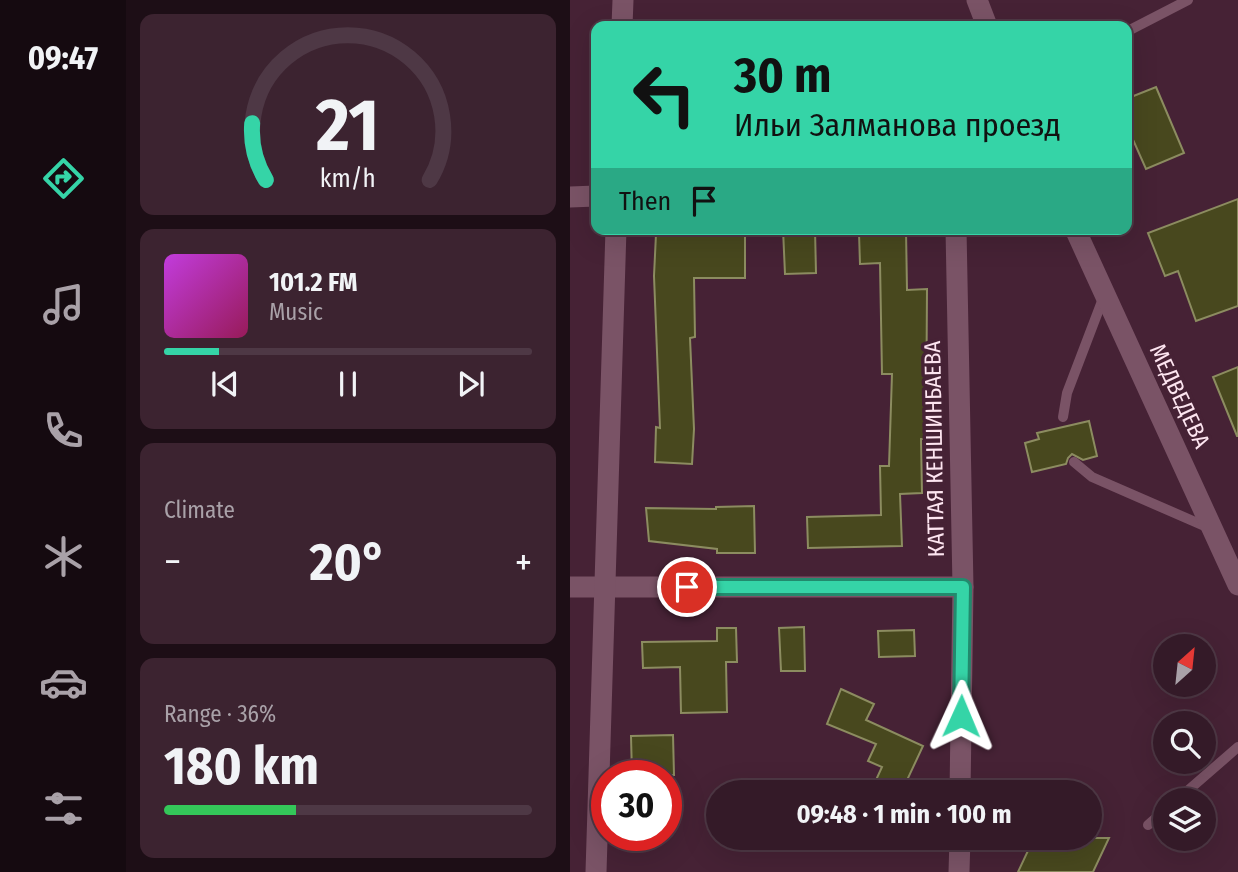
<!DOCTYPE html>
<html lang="en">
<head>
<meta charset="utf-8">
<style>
	body { margin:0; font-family:"Fira Sans Condensed",sans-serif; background:#3c2330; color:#f1f3f6; height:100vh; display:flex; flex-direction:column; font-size:26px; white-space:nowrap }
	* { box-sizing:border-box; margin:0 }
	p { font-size:23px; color:#a9a1a8 }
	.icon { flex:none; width:38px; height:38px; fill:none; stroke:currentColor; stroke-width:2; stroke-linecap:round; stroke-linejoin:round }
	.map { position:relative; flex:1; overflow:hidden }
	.panel { display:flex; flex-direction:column; gap:14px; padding:14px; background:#1d0e16; width:444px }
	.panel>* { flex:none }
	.banner { position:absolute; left:21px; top:21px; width:541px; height:214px; border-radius:14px; box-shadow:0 7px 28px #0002,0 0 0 2px #4e3845; background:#35d4a7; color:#111; overflow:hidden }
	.needle { width:46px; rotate:27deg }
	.controls { position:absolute; left:583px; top:634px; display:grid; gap:14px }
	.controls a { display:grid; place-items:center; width:63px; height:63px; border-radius:50%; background:#341a28; box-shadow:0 7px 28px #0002,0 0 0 2px #4e3845; font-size:35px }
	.speed { position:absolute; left:21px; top:760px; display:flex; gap:14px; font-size:35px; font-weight:700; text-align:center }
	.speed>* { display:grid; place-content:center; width:91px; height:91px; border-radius:50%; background:#341a28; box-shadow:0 7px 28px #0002,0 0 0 2px #4e3845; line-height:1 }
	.speed .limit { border:10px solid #d22; background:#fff; color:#111 }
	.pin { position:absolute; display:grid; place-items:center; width:60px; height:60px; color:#fff; margin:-30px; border:4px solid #fff; border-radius:50%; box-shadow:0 2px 7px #0007 }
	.me { position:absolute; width:77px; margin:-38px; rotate:1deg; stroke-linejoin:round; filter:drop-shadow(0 0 5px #0008) }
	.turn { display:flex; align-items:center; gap:24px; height:147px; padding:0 28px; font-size:32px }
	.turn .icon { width:91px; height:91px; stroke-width:2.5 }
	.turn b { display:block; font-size:49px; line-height:60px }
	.then { display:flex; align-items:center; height:66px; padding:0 28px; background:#0003; gap:14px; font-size:26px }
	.big { font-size:52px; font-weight:700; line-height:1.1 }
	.panel .card { flex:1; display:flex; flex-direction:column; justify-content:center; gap:10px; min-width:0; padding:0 24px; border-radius:14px; background:#3c2330 }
	.panel .dial { align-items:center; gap:0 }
	.dial svg { height:182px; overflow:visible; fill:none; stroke:#4e3845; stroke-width:7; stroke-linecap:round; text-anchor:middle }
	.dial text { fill:#f1f3f6; stroke:none }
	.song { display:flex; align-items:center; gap:21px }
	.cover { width:84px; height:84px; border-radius:10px; background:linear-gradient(135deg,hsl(290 70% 55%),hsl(330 70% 35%)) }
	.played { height:7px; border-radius:4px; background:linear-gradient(90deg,#35d4a7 15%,#4e3845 15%) }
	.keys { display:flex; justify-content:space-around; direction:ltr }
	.heat { display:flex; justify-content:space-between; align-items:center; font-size:38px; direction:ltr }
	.charge { height:10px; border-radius:5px; background:linear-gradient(90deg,#34c759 36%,#4e3845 0) }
	.trip { position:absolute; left:136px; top:780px; width:396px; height:70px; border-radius:35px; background:#341a28; box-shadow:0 7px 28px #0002,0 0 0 2px #4e3845; font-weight:700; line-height:70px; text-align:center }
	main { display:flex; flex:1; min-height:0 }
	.tab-bar { display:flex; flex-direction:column; width:126px; justify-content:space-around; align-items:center; background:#150a10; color:#a9a1a8 }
	.tab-bar .icon { width:49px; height:49px }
	.tab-bar .selected { color:#35d4a7 }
	.tab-bar b { font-size:32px; color:#f1f3f6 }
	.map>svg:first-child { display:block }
</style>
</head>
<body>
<main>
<nav class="tab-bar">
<b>09:47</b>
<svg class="icon selected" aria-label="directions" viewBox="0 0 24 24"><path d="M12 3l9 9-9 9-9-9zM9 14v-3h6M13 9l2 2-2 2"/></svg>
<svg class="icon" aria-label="music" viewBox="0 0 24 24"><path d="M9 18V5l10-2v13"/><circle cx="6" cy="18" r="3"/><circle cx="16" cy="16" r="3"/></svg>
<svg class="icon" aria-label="phone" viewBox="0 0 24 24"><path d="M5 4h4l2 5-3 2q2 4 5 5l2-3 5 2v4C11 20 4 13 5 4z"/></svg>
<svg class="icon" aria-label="climate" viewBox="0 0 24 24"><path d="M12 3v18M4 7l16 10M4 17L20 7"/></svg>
<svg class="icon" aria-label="car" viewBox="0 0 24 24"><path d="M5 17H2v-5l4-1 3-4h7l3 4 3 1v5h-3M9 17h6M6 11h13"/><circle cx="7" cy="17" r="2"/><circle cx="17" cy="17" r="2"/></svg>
<svg class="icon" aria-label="filters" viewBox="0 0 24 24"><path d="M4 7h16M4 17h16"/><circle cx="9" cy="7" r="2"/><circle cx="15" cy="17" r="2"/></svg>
</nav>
<section class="panel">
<div class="card dial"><svg viewBox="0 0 100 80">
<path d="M14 69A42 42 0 1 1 86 69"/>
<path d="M14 69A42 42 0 0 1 8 44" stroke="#35d4a7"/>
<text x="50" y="56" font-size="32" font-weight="700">21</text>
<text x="50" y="72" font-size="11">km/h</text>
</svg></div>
<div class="card">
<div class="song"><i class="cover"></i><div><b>101.2 FM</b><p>Music</p></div></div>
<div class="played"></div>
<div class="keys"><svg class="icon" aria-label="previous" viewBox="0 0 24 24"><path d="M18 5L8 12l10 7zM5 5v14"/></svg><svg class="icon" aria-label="pause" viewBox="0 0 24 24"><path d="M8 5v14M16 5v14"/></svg><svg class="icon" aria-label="next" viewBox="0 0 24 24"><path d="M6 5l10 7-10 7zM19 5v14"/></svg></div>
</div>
<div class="card"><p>Climate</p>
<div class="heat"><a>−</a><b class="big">20°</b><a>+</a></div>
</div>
<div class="card"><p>Range · 36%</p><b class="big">180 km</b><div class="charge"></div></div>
</section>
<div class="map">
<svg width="668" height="872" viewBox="0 0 668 872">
	<rect width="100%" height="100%" fill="#462235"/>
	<g fill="#48481e" stroke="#8c8c60" stroke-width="2">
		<path d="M586 87 614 153 576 169 556 124V99Z"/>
		<path d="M668 199V306L626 321 608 271 595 276 578 233Z"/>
		<path d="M213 229H245L246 273 215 274Z"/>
		<path d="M336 230 337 290 357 289 356 439H351L352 493 330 494 332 546 238 548 237 517 311 515 310 466H319L322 374H312L310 263 290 264 289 233Z"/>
		<path d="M144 232 175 233V278H124L125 337 120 338 124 429 122 464 85 462 86 427 90 428 84 276 86 234 144 236Z"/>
		<path d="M668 367V436H667L643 377Z"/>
		<path d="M519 421 527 456 513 460 502 454 498 458 496 464 462 472 455 443 469 439 467 433Z"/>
		<path d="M184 506 185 553H147V549L79 541 76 508 146 509V507Z"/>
		<path d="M234 627 235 671H211L209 628Z"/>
		<path d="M147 628H166L167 662H156L157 712 111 713 110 667 73 668 72 642 147 641Z"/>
		<path d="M344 630 345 656 309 657 308 631Z"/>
		<path d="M271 689 304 704 296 720 353 746 331 793H300L312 767 298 761 306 744 257 724Z"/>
		<path d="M103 735 104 775H62L61 736Z"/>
		<path d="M486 838H539L523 872H448L463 840 481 849Z"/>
	</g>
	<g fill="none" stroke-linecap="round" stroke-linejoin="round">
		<g stroke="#7a5366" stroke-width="10">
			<path d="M556 32 618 0"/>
			<path d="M493 417 497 393 534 296"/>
			<path d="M504 462 522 477 639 528"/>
			<path d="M607 800 668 747"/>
			<path d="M578 825 595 810"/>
		</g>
		<g stroke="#7a5366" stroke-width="21">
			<path d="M407 0 417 26"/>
			<path d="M52 26 53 0"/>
			<path d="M0 197 26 196"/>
			<path d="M386 229 393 587 390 793"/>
			<path d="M505 229 668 585"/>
			<path d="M0 587H393"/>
			<path d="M26 872 46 229"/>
			<path d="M389 872 390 838"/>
		</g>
	</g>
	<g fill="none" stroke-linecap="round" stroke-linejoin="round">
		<defs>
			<path id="route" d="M117 587H393L391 716"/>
		</defs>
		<use href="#route" stroke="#228a6d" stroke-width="18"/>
		<use href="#route" stroke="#35d4a7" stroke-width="12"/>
	</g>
	<g text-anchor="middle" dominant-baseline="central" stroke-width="7" stroke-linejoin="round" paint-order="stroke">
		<g font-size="23" fill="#fde5f0" stroke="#462235">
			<text transform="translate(610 396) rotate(65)">МЕДВЕДЕВА</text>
			<text transform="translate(364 449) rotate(-91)">КАТТАЯ КЕНШИНБАЕВА</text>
		</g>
	</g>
</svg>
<div class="controls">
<a><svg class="needle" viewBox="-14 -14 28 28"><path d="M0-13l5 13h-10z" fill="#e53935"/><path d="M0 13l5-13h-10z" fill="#a9a1a8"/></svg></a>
<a><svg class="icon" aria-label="search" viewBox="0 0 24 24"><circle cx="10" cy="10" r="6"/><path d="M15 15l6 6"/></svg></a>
<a><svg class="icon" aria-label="layers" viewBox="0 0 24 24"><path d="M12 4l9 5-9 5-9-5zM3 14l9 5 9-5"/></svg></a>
</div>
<div class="speed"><div class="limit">30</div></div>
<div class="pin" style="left:117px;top:587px;background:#d93025"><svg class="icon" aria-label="arrive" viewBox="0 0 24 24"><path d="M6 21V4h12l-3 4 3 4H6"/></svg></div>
<svg class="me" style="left:391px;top:716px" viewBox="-20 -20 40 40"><path d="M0-17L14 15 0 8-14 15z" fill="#35d4a7" stroke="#fff" stroke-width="4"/></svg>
<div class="trip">09:48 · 1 min · 100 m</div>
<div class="banner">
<div class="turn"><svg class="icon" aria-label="left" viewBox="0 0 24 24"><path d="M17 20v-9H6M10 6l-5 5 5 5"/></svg><div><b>30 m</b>Ильи Залманова проезд</div></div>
<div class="then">Then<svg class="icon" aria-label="arrive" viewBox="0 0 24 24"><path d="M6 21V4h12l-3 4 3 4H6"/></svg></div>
</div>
</div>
</main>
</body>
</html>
